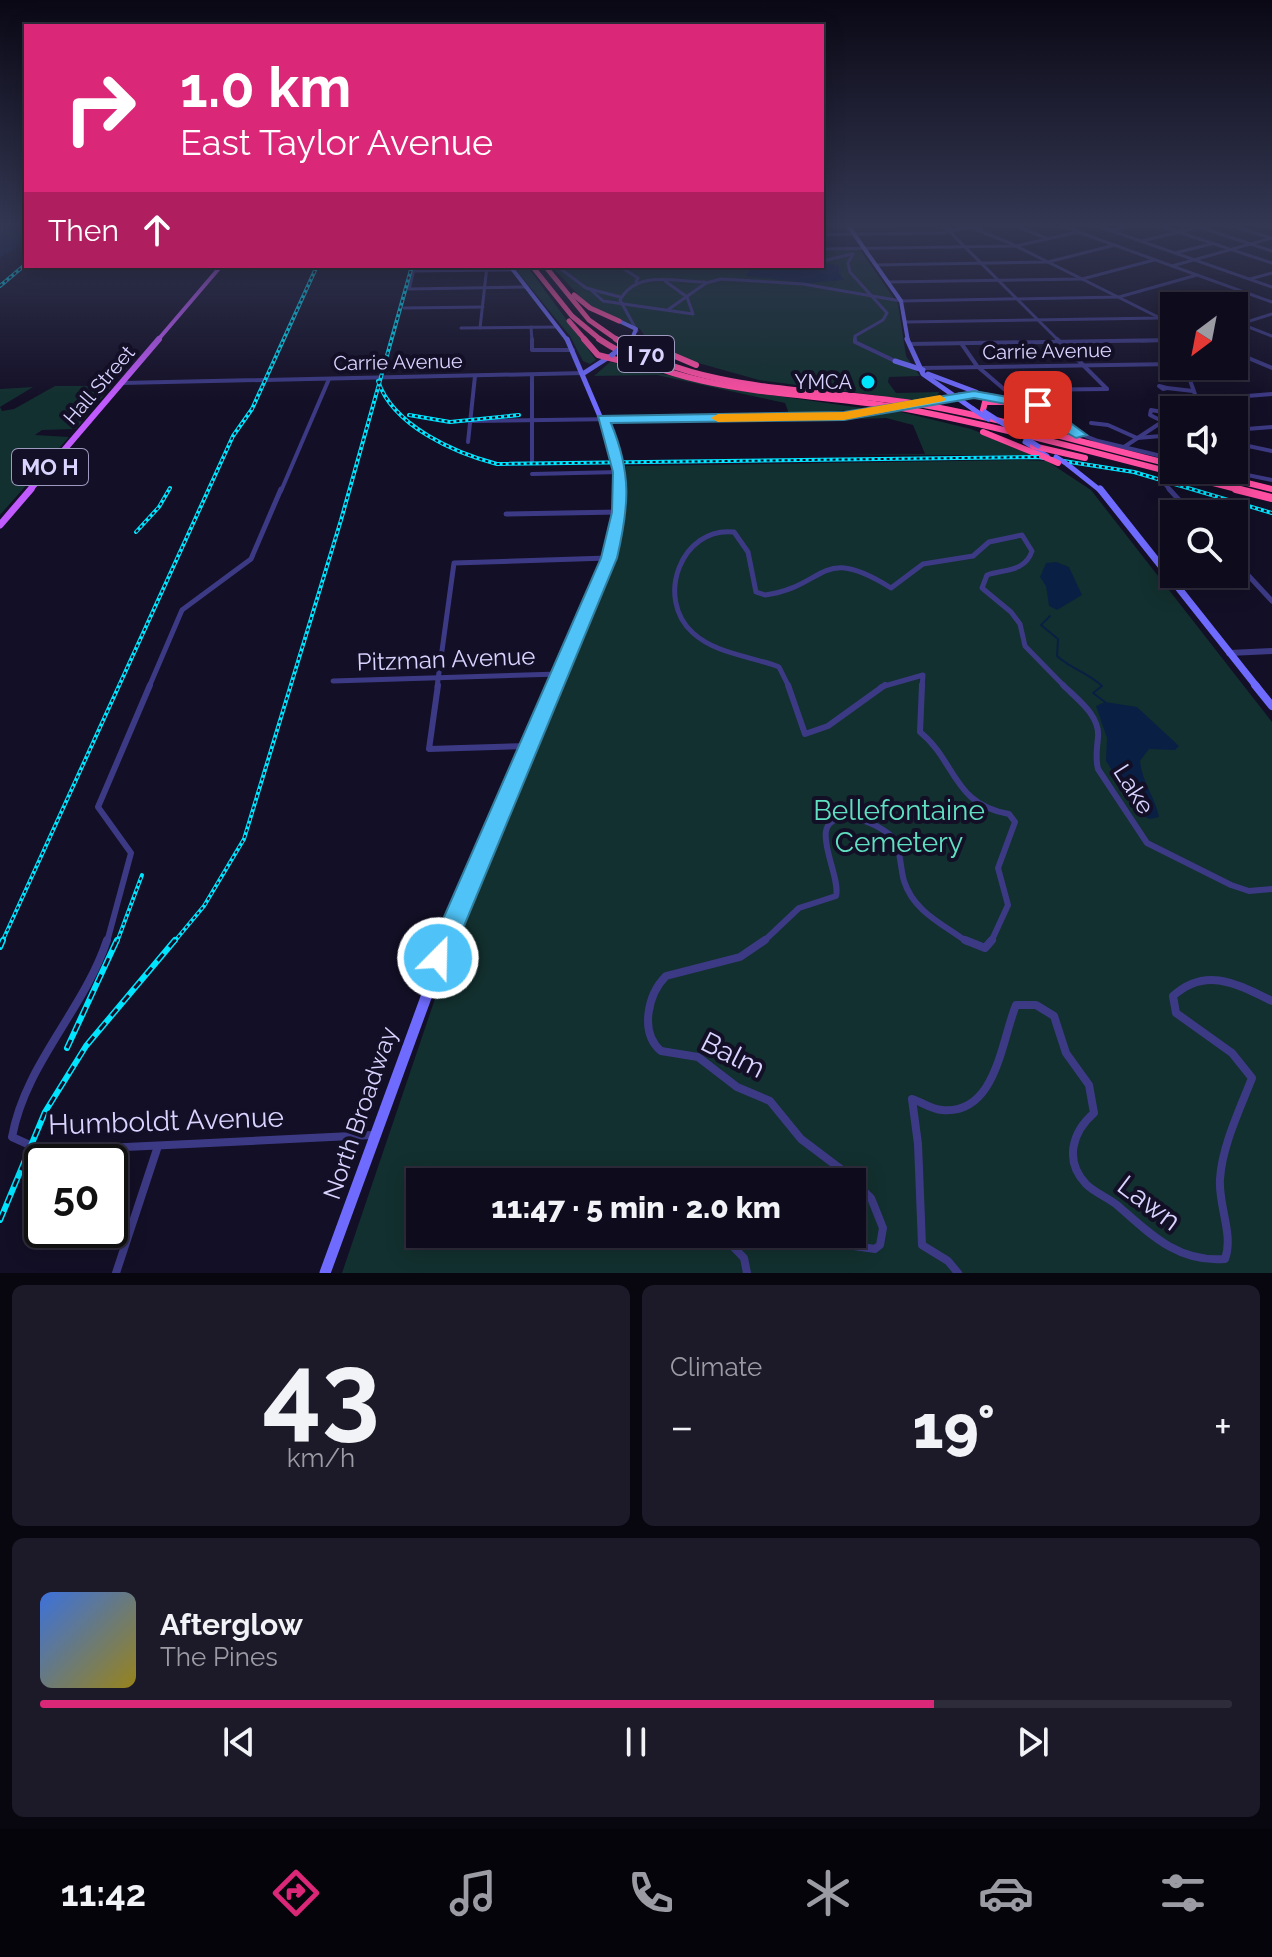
<!DOCTYPE html>
<html lang="en">
<head>
<meta charset="utf-8">
<style>
	body { margin:0; font-family:Raleway,sans-serif; background:#1c1929; color:#f1f3f6; height:100vh; display:flex; flex-direction:column; font-size:30px; white-space:nowrap }
	* { box-sizing:border-box; margin:0 }
	p { font-size:26px; color:#9b9ba3 }
	.icon { flex:none; width:44px; height:44px; fill:none; stroke:currentColor; stroke-width:2; stroke-linecap:round; stroke-linejoin:round }
	.map { position:relative; height:1273px; overflow:hidden }
	.drawer { display:flex; flex-direction:column; gap:12px; padding:12px; background:#08060f; flex:1 }
	.drawer>* { flex:none }
	.hud { position:absolute; left:24px; top:24px; width:800px; height:244px; border-radius:0px; box-shadow:0 4px 20px #0003,0 0 0 2px #2e2b3b; background:#db2777; color:#fff; overflow:hidden }
	.needle { width:52px; rotate:212deg }
	.controls { position:absolute; left:1160px; top:292px; display:grid; gap:16px }
	.controls a { display:grid; place-items:center; width:88px; height:88px; border-radius:0px; background:#0e0b1c; box-shadow:0 4px 20px #0003,0 0 0 2px #2e2b3b; font-size:40px }
	.speed { position:absolute; left:24px; top:1144px; display:flex; gap:16px; font-size:40px; font-weight:700; text-align:center }
	.speed>* { display:grid; place-content:center; width:104px; height:104px; border-radius:50%; background:#0e0b1c; box-shadow:0 4px 20px #0003,0 0 0 2px #2e2b3b; line-height:1 }
	.speed .limit { border:4px solid #111; border-radius:12px; background:#fff; color:#111 }
	.pin { position:absolute; display:grid; place-items:center; width:68px; height:68px; color:#fff; margin:-34px; border-radius:16px; box-shadow:0 4px 12px #0006 }
	.me { position:absolute; width:88px; margin:-44px; rotate:23deg; stroke-linejoin:round; filter:drop-shadow(0 0 6px #0008) }
	.turn { display:flex; align-items:center; gap:28px; height:168px; padding:0 24px; font-size:36px }
	.turn .icon { width:104px; height:104px; stroke-width:2.5 }
	.turn b { display:block; font-size:56px; line-height:68px }
	.then { display:flex; align-items:center; height:76px; padding:0 24px; background:#0003; gap:16px; font-size:30px }
	.big { font-size:60px; font-weight:800; line-height:1.1 }
	.drawer .card { flex:1; display:flex; flex-direction:column; justify-content:center; gap:12px; min-width:0; padding:0 28px; border-radius:12px; background:#1c1929 }
	.drawer .dial { align-items:center; gap:0 }
	.dial b { font-size:104px; line-height:1 }
	.song { display:flex; align-items:center; gap:24px }
	.cover { width:96px; height:96px; border-radius:12px; background:linear-gradient(135deg,hsl(220 70% 55%),hsl(50 70% 35%)) }
	.played { height:8px; border-radius:4px; background:linear-gradient(90deg,#db2777 75%,#2e2b3b 75%) }
	.keys { display:flex; justify-content:space-around; direction:ltr }
	.heat { display:flex; justify-content:space-between; align-items:center; font-size:44px; direction:ltr }
	.drawer .tiles { flex:1; display:grid; gap:12px; grid-template-columns:1fr 1fr }
	.card:last-child { grid-column:span 2 }
	.trip { position:absolute; left:406px; top:1168px; width:460px; height:80px; border-radius:0px; background:#0e0b1c; box-shadow:0 4px 20px #0003,0 0 0 2px #2e2b3b; font-weight:800; line-height:80px; text-align:center }
	.tabs { display:flex; height:128px; justify-content:space-around; align-items:center; background:#06040b; color:#9b9ba3 }
	.tabs .icon { width:56px; height:56px }
	.tabs .current { color:#db2777 }
	.tabs b { font-size:36px; color:#f1f3f6 }
	.map>svg:first-child { display:block }
</style>
</head>
<body>
<div class="map">
<svg width="1272" height="1273" viewBox="0 0 1272 1273">
	<rect width="100%" height="100%" fill="#130f26"/>
	<g fill="#12302f" fill-rule="evenodd">
		<path d="M853 249 861 251 898 304 906 356 920 376 889 377 888 382 896 393 939 392 937 396 913 400 759 380 684 359 649 342 640 329 588 305 551 266H822V250Z"/>
		<path d="M513 266H527L596 360 590 364 583 361 570 336Z"/>
		<path d="M610 362 735 390 869 409 789 414 785 403 657 375 594 376Z"/>
		<path d="M55 386H112L76 429 42 430 35 435 69 437 0 515V389L33 387 0 407 2 411 14 409Z"/>
		<path d="M897 411 971 429 1037 455H831L925 454 913 425 886 418 859 419Z"/>
		<path d="M1021 460 1047 461 1091 490 1272 722V1273H342L439 987 617 554 627 507 626 466ZM420 1182H852V1234H420Z"/>
	</g>
	<g fill="#0a1f44">
		<path d="M0 224H26V236L13 250 0 257Z"/>
		<path d="M832 264 839 266V273L844 280 808 283 746 276 751 268Z"/>
		<path d="M1056 562 1069 567 1082 595 1057 610 1049 606 1046 586 1040 577 1046 563Z"/>
		<path d="M1105 702 1137 707 1179 746 1175 750 1149 749 1140 761C1142 782 1155 797 1159 817L1150 819 1141 815 1106 761 1107 738 1096 706Z"/>
	</g>
	<g fill="none" stroke-linecap="round" stroke-linejoin="round">
		<path stroke="#0a1f44" stroke-width="2" d="M1050 616 1041 625 1058 639 1057 656C1071 669 1087 672 1102 686L1093 693 1105 702"/>
		<g stroke="#3d3a85" stroke-width="3">
			<path d="M942 224 1059 341"/>
			<path d="M962 224 1010 243 1174 325"/>
			<path d="M1010 224 1046 238"/>
			<path d="M1056 224 1272 302"/>
			<path d="M1154 224 1272 263"/>
			<path d="M1190 224 1272 251"/>
			<path d="M1226 224 1271 238"/>
			<path d="M1266 224 1272 226"/>
			<path d="M1111 231 1139 224"/>
			<path d="M822 235 853 234"/>
			<path d="M1142 241 1211 224"/>
			<path d="M822 249 1016 246 1078 232"/>
			<path d="M1175 253 1211 244"/>
			<path d="M853 254 848 263 850 272 887 313 883 320 855 336V341"/>
			<path d="M822 261 852 254"/>
			<path d="M875 265 1048 262 1115 245"/>
			<path d="M415 266 409 289 527 287"/>
			<path d="M557 266 586 288 620 297"/>
			<path d="M619 266 638 278 636 282"/>
			<path d="M1172 266 1272 238"/>
			<path d="M414 271 513 270"/>
			<path d="M1250 279 1272 273"/>
			<path d="M887 282 1082 279 1154 260"/>
			<path d="M590 289 603 301 693 314 687 297 665 281"/>
			<path d="M1198 306 1242 292"/>
			<path d="M404 308 483 307"/>
			<path d="M669 309 706 283 721 279 803 284 901 301 1119 297 1197 275"/>
			<path d="M905 322 1161 318 1174 314"/>
			<path d="M1241 324 1272 336"/>
			<path d="M531 327 532 341"/>
			<path d="M461 328 558 327"/>
			<path d="M480 328 487 266"/>
			<path d="M637 331 620 300C637 269 676 282 705 282"/>
		</g>
		<g stroke="#3d3a85" stroke-width="4">
			<path d="M532 339V350H573"/>
			<path d="M855 339V342L895 361"/>
			<path d="M1057 339 1107 389"/>
			<path d="M961 343 977 366 1005 390 1107 389"/>
			<path d="M1234 352 1272 368"/>
			<path d="M1185 366 1197 400"/>
			<path d="M921 368 1174 364"/>
			<path d="M532 375V461"/>
			<path d="M1159 386 1167 388 1163 389Z"/>
			<path d="M1167 388 1193 391"/>
			<path d="M1181 410 1197 400 1272 394"/>
			<path d="M1162 421 1150 415 1151 410 1174 414"/>
			<path d="M1091 423 1108 425 1137 438 1174 435"/>
			<path d="M1234 430 1272 427"/>
			<path d="M468 442 475 376"/>
			<path d="M1234 443 1272 451"/>
			<path d="M1124 447 1174 414"/>
			<path d="M532 474 620 472"/>
			<path d="M1164 483 1171 491"/>
			<path d="M281 491 329 379"/>
		</g>
		<g stroke="#3d3a85" stroke-width="5">
			<path d="M1169 489 1192 514"/>
			<path d="M506 514 619 512"/>
			<path d="M1234 560 1272 601"/>
			<path d="M333 681 559 674"/>
			<path d="M149 687 182 610 251 559 281 489"/>
			<path d="M437 687 454 563 608 558"/>
			<path d="M789 687 779 667C751 656 716 654 693 633 654 598 682 526 734 532L748 552 756 592 765 595C828 586 819 543 891 588L923 564 973 556 989 542 1022 535 1032 551C1025 572 1005 569 987 575L982 588 1011 612 1020 624 1025 646 1065 687"/>
			<path d="M881 687 923 675 922 687"/>
		</g>
		<g stroke="#3d3a85" stroke-width="6">
			<path d="M438 685 429 749 528 746"/>
			<path d="M788 685 805 734 828 726 885 685"/>
			<path d="M922 685 920 732C956 761 953 805 1009 814L1015 822 998 868 1008 905 991 942"/>
			<path d="M1063 685C1077 699 1100 715 1098 737 1097 749 1095 757 1098 769L1147 843 1231 885 1249 891 1272 889"/>
			<path d="M107 942 131 853 98 807 150 685"/>
			<path d="M763 942 799 908 836 896C842 874 802 816 848 818 865 819 881 827 894 838 901 851 900 867 904 881 914 912 943 924 967 942"/>
		</g>
		<g stroke="#3d3a85" stroke-width="8">
			<path d="M107 940C84 1010 25 1064 12 1137L43 1151 372 1135"/>
			<path d="M765 940 740 957 666 976C648 994 639 1032 661 1051L698 1057 737 1087 770 1101 801 1139 846 1173 871 1198 883 1228 880 1245 875 1249 854 1246 831 1234"/>
			<path d="M965 940 985 948 992 940"/>
			<path d="M721 1234 744 1258 747 1273"/>
			<path d="M116 1273 158 1146"/>
			<path d="M958 1273 948 1261 922 1245 918 1144 912 1099C922 1102 931 1109 942 1110 996 1115 1001 1042 1016 1005H1036L1054 1016 1066 1053 1089 1085 1094 1113C1072 1132 1064 1161 1086 1184 1095 1193 1107 1197 1117 1205 1150 1234 1178 1263 1225 1259 1234 1235 1218 1205 1220 1179 1222 1146 1240 1109 1252 1078L1232 1053 1176 1013 1173 996C1206 966 1237 984 1272 1001"/>
		</g>
		<g stroke="#3d3a85" stroke-width="3">
			<path d="M1092 224 1272 287"/>
			<path d="M853 234 942 233 984 224"/>
			<path d="M1234 326 1272 314"/>
			<path d="M1140 341 1174 340"/>
		</g>
		<g stroke="#3d3a85" stroke-width="4">
			<path d="M909 344 1174 340"/>
			<path d="M122 383 584 373"/>
			<path d="M933 400 957 396"/>
			<path d="M1034 404 1074 431"/>
			<path d="M470 421 839 416 879 411"/>
			<path d="M1070 430 1098 441 1174 459"/>
			<path d="M1223 470 1272 480"/>
		</g>
		<path stroke="#3d3a85" stroke-width="6" d="M1229 653 1272 651"/>
		<g stroke="#6f6bff" stroke-width="4">
			<path d="M847 224 901 301 908 341"/>
			<path d="M510 266 568 341"/>
			<path d="M619 321 636 329 632 339"/>
		</g>
		<g stroke="#6f6bff" stroke-width="5">
			<path d="M567 339 619 461"/>
			<path d="M907 339 923 374 973 409"/>
			<path d="M895 361 923 370"/>
			<path d="M584 373 612 355"/>
			<path d="M928 374 976 392"/>
			<path d="M959 395H985L1030 403"/>
			<path d="M1025 442 1047 456"/>
			<path d="M1067 464 1101 491"/>
			<path d="M619 467 620 491"/>
		</g>
		<g stroke="#6f6bff" stroke-width="7">
			<path d="M1100 489 1257 687"/>
			<path d="M554 687C581 625 621 558 619 489"/>
		</g>
		<g stroke="#6f6bff" stroke-width="8">
			<path d="M1255 685 1272 706"/>
			<path d="M446 942 555 685"/>
		</g>
		<path stroke="#6f6bff" stroke-width="11" d="M325 1273 447 940"/>
		<path stroke="#c25bff" stroke-width="4" d="M157 341 221 266"/>
		<path stroke="#c25bff" stroke-width="6" d="M29 491 159 339"/>
		<path stroke="#c25bff" stroke-width="7" d="M0 525 31 489"/>
		<g stroke="#ff4fa3" stroke-width="5">
			<path d="M532 266 572 316 602 341"/>
			<path d="M545 266 589 320 619 341"/>
			<path d="M574 295 590 308 619 321"/>
			<path d="M569 321 586 341"/>
			<path d="M634 338 640 341"/>
		</g>
		<g stroke="#ff4fa3" stroke-width="6">
			<path d="M584 339 598 355 641 366"/>
			<path d="M599 339C689 399 809 390 912 410 1024 432 1133 463 1244 491"/>
			<path d="M616 339C705 396 823 387 924 405 1008 420 1091 445 1174 465"/>
			<path d="M635 339 696 365"/>
			<path d="M1031 403 1076 437"/>
			<path d="M983 410 985 402H1013L1038 414 1035 422 1022 424"/>
			<path d="M983 432 1042 456"/>
			<path d="M1033 446 1085 458"/>
			<path d="M1195 470 1272 489"/>
		</g>
		<path stroke="#ff4fa3" stroke-width="8" d="M1236 489 1272 498"/>
		<defs>
			<g id="rail-far1">
				<path d="M0 286 26 264"/>
				<path d="M378 381C393 426 455 453 497 464L1038 457 1134 472 1272 513"/>
				<path d="M409 415 450 422 519 415"/>
				<path d="M136 532 159 507 170 488"/>
				<path d="M2 942 233 436 252 409 317 266"/>
				<path d="M117 942 142 875"/>
				<path d="M174 942 204 906 244 839 341 520 412 266"/>
			</g>
			<g id="rail">
				<path d="M0 947 3 940"/>
				<path d="M67 1048 117 940"/>
				<path d="M0 1220 45 1112 86 1046 175 940"/>
			</g>
		</defs>
		<use href="#rail-far1" stroke="#00e5ff" stroke-width="4"/>
		<use href="#rail" stroke="#00e5ff" stroke-width="6"/>
		<use href="#rail-far1" stroke="#130f26" stroke-width="2" stroke-dasharray="3" stroke-linecap="butt"/>
		<use href="#rail" stroke="#130f26" stroke-width="3" stroke-dasharray="9" stroke-linecap="butt"/>
		<path stroke="#3d3a85" stroke-width="4" d="M879 411 933 400"/>
		<g stroke="#6f6bff" stroke-width="5">
			<path d="M612 355 632 339"/>
			<path d="M973 409 988 419"/>
			<path d="M985 412 1038 446"/>
			<path d="M1056 457 1067 464"/>
			<path d="M619 461V467"/>
		</g>
		<path stroke="#ff4fa3" stroke-width="6" d="M1042 456 1058 463"/>
	</g>
	<linearGradient id="sky" x2="0" y2="1"><stop stop-color="#0a0815"/><stop offset="0.56" stop-color="#333752"/><stop offset="1" stop-color="#333752" stop-opacity="0"/></linearGradient>
	<rect width="1272" height="402" fill="url(#sky)"/>
	<path fill="#4fc3f7" stroke="#337fa1" stroke-width="2" d="M974 391 1043 403 1087 435 1076 438 1022 407 974 398 844 420 611 423C632 474 629 506 617 558L447 967 438 970 429 967 426 958 601 558 612 512 613 472 598 416 844 412Z"/>
	<path fill="#f59e0b" d="M940 395 946 399 944 401 844 420 718 422 711 418 718 414 844 412Z"/>
	<circle fill="#00e5ff" stroke="#130f26" stroke-width="3" cx="868" cy="382" r="8"/>
	<g text-anchor="middle" dominant-baseline="central" stroke-width="8" stroke-linejoin="round" paint-order="stroke">
		<g font-size="20" fill="#d9d4ff" stroke="#130f26">
			<text transform="translate(1047 351) rotate(-1)">Carrie Avenue</text>
			<text transform="translate(398 362) rotate(-1)">Carrie Avenue</text>
			<text transform="translate(99 385) rotate(-49)">Hall Street</text>
		</g>
		<g font-size="20" fill="#d9d4ff" stroke="#130f26" text-anchor="end">
			<text x="852" y="382">YMCA</text>
		</g>
		<g fill="#130f26" stroke="#9e99be" stroke-width="2">
			<rect x="618" y="336" width="56" height="36" rx="6"/>
			<rect x="12" y="449" width="76" height="36" rx="6"/>
		</g>
		<g font-size="22" font-weight="bold" fill="#d9d4ff">
			<text x="646" y="354">I 70</text>
			<text x="50" y="467">MO H</text>
		</g>
		<g font-size="24" fill="#d9d4ff" stroke="#130f26">
			<text transform="translate(446 659) rotate(-2)">Pitzman Avenue</text>
			<text transform="translate(1134 789) rotate(57)">Lake</text>
			<text transform="translate(360 1113) rotate(-71)">North Broadway</text>
		</g>
		<g font-size="28" fill="#5fe0c0" stroke="#130f26">
			<text x="899" y="810">Bellefontaine<tspan x="899" dy="32">Cemetery</tspan></text>
		</g>
		<g font-size="28" fill="#d9d4ff" stroke="#130f26">
			<text transform="translate(733 1055) rotate(27)">Balm</text>
			<text transform="translate(166 1121) rotate(-2)">Humboldt Avenue</text>
			<text transform="translate(1149 1203) rotate(37)">Lawn</text>
		</g>
	</g>
</svg>
<div class="controls">
<a><svg class="needle" viewBox="-14 -14 28 28"><path d="M0-13l5 13h-10z" fill="#e53935"/><path d="M0 13l5-13h-10z" fill="#9b9ba3"/></svg></a>
<a><svg class="icon" aria-label="sound" viewBox="0 0 24 24"><path d="M4 9h4l5-4v14l-5-4H4zM17 9q2 3 0 6"/></svg></a>
<a><svg class="icon" aria-label="search" viewBox="0 0 24 24"><circle cx="10" cy="10" r="6"/><path d="M15 15l6 6"/></svg></a>
</div>
<div class="speed"><div class="limit">50</div></div>
<div class="pin" style="left:1038px;top:405px;background:#d93025"><svg class="icon" aria-label="arrive" viewBox="0 0 24 24"><path d="M6 21V4h12l-3 4 3 4H6"/></svg></div>
<svg class="me" style="left:438px;top:958px" viewBox="-20 -20 40 40"><circle r="17" fill="#4fc3f7" stroke="#fff" stroke-width="3"/><path d="M0-11L8 9 0 5-8 9z" fill="#fff"/></svg>
<div class="trip">11:47 · 5 min · 2.0 km</div>
<div class="hud">
<div class="turn"><svg class="icon" aria-label="right" viewBox="0 0 24 24"><path d="M7 20v-9h11M14 6l5 5-5 5"/></svg><div><b>1.0 km</b>East Taylor Avenue</div></div>
<div class="then">Then<svg class="icon" aria-label="ahead" viewBox="0 0 24 24"><path d="M12 20V5M6 11l6-6 6 6"/></svg></div>
</div>
</div>
<section class="drawer">
<div class="tiles">
<div class="card dial"><b>43</b><p>km/h</p></div>
<div class="card"><p>Climate</p>
<div class="heat"><a>−</a><b class="big">19°</b><a>+</a></div>
</div>
<div class="card">
<div class="song"><i class="cover"></i><div><b>Afterglow</b><p>The Pines</p></div></div>
<div class="played"></div>
<div class="keys"><svg class="icon" aria-label="previous" viewBox="0 0 24 24"><path d="M18 5L8 12l10 7zM5 5v14"/></svg><svg class="icon" aria-label="pause" viewBox="0 0 24 24"><path d="M8 5v14M16 5v14"/></svg><svg class="icon" aria-label="next" viewBox="0 0 24 24"><path d="M6 5l10 7-10 7zM19 5v14"/></svg></div>
</div>
</div>
</section>
<nav class="tabs">
<b>11:42</b>
<svg class="icon current" aria-label="directions" viewBox="0 0 24 24"><path d="M12 3l9 9-9 9-9-9zM9 14v-3h6M13 9l2 2-2 2"/></svg>
<svg class="icon" aria-label="music" viewBox="0 0 24 24"><path d="M9 18V5l10-2v13"/><circle cx="6" cy="18" r="3"/><circle cx="16" cy="16" r="3"/></svg>
<svg class="icon" aria-label="phone" viewBox="0 0 24 24"><path d="M5 4h4l2 5-3 2q2 4 5 5l2-3 5 2v4C11 20 4 13 5 4z"/></svg>
<svg class="icon" aria-label="climate" viewBox="0 0 24 24"><path d="M12 3v18M4 7l16 10M4 17L20 7"/></svg>
<svg class="icon" aria-label="car" viewBox="0 0 24 24"><path d="M5 17H2v-5l4-1 3-4h7l3 4 3 1v5h-3M9 17h6M6 11h13"/><circle cx="7" cy="17" r="2"/><circle cx="17" cy="17" r="2"/></svg>
<svg class="icon" aria-label="filters" viewBox="0 0 24 24"><path d="M4 7h16M4 17h16"/><circle cx="9" cy="7" r="2"/><circle cx="15" cy="17" r="2"/></svg>
</nav>
</body>
</html>
